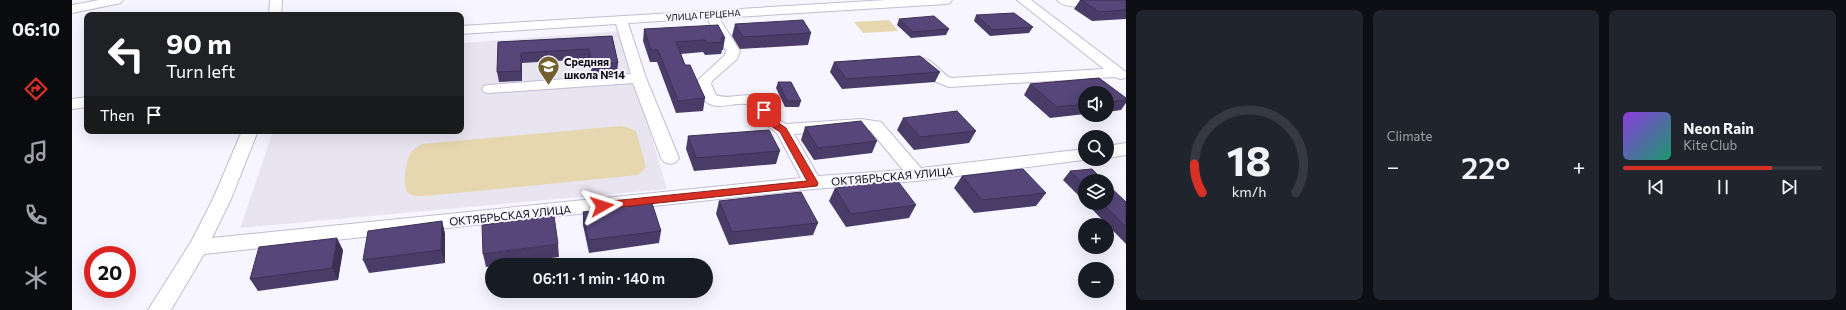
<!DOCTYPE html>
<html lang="en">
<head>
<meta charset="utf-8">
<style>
	body { margin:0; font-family:Commissioner,sans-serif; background:#20242c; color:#f1f3f6; height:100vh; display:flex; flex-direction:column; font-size:15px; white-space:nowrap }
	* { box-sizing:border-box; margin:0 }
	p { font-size:13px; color:#9ea1a6 }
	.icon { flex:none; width:22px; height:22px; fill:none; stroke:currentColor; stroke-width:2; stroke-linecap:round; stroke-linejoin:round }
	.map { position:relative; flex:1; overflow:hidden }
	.side { display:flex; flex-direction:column; gap:10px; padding:10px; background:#0d0f14; width:720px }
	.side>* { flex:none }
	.banner { position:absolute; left:12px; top:12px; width:380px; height:122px; border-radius:8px; box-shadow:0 4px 16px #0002; background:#202124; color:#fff; overflow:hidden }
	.controls { position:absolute; left:1006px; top:86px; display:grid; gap:8px }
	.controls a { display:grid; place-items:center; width:36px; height:36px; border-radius:50%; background:#171b24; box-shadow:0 4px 16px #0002; font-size:20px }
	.speed { position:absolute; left:12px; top:246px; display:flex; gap:8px; font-size:20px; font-weight:700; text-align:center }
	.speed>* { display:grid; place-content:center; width:52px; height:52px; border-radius:50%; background:#171b24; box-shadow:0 4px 16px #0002; line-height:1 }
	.speed .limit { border:6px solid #d22; background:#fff; color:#111 }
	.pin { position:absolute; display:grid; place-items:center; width:34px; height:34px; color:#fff; margin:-17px; border-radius:8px; box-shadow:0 2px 6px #0006 }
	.me { position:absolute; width:44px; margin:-22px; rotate:84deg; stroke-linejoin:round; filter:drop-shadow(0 0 3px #0008) }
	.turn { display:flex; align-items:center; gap:14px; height:84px; padding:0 16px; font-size:18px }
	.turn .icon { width:52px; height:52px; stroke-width:2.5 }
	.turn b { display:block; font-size:28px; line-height:34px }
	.then { display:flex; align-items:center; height:38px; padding:0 16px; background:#0003; gap:8px; font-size:15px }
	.big { font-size:30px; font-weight:600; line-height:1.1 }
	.side .widget { flex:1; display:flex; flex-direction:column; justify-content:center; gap:6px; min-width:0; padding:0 14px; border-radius:8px; background:#20242c }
	.side .dial { align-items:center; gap:0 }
	.dial svg { height:104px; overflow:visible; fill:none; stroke:#363941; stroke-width:7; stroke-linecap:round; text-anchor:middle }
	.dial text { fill:#f1f3f6; stroke:none }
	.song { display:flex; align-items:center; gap:12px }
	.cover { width:48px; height:48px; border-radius:6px; background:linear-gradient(135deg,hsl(270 70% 55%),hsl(160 70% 35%)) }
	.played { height:4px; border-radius:2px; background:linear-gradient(90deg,#d93025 75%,#363941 75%) }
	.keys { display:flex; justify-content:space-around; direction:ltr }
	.heat { display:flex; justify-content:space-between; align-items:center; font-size:22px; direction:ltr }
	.side .tiles { flex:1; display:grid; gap:10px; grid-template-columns:repeat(3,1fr) }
	.trip { position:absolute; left:413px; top:258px; width:228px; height:40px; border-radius:20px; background:#171b24; box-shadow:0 4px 16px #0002; font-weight:600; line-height:40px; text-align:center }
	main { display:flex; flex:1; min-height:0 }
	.dock { display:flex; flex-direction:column; width:72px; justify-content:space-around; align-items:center; background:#090b0e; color:#9ea1a6 }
	.dock .icon { width:28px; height:28px }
	.dock .selected { color:#d93025 }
	.dock b { font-size:18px; color:#f1f3f6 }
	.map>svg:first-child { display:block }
</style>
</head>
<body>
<main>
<nav class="dock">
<b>06:10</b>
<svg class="icon selected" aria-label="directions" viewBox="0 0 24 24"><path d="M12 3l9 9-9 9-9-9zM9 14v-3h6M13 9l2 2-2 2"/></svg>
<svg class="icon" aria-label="music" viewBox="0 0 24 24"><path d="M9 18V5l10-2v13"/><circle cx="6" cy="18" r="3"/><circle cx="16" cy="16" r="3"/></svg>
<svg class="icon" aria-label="phone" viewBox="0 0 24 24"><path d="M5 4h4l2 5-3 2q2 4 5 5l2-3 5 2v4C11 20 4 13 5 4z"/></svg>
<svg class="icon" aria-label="climate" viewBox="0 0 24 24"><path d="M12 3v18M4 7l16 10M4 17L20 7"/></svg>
</nav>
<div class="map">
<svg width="1054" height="310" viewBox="0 0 1054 310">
	<rect width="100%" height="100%" fill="#f7f5ff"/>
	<path fill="#e8e5f1" d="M548 31 595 189 168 228 201 131H389V43Z"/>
	<g fill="#e6d7b1">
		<path d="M817 20 826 31 791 33 782 22Z"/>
		<path d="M548 126 554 127 564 131 574 167 566 175 354 196C348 196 341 197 336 193 330 187 334 161 338 154 341 149 345 147 350 144Z"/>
	</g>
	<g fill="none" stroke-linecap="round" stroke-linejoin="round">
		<defs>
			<g id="minor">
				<path d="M27 0H51L49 3 0 13V5Z"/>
				<path d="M198 0H210L209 15H197Z"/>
				<path d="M814 0H880L878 3 874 4 647 18 668 51 665 59 640 81 639 84 644 95C659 101 676 90 691 99 697 102 698 109 702 114 705 118 710 122 714 124L789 119 809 122 849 168 1013 149V159H1019L845 181 741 189 132 254 99 310H76L119 242 141 199 170 131H186L159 199 140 238 729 178 705 133 693 124 681 106C663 97 639 119 628 92 626 87 624 85 626 80L653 55 654 51 636 20 637 18 556 23 574 78 607 158 604 162 598 164 592 162 589 158 561 83 417 93 412 92 410 89 412 86 417 85 559 74 544 24 389 34V26ZM789 129 798 130 831 170 746 176 722 134Z"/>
				<path d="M945 0H959L1054 72V78L1049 79 1042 77 877 87 862 81 843 61 845 58C859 55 868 73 879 78L1032 69Z"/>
				<path d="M985 0H1054V3C1040 6 994 12 985 0Z"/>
				<path d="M15 97V107L0 109V99Z"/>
				<path d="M1054 143V155L1035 158V146Z"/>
			</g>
		</defs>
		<use href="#minor" stroke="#c2bcd3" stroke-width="2"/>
		<use href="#minor" fill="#fff" fill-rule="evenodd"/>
	</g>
	<g fill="#4a3c68">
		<path d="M1008 0H1054V19L1020 21 1002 9Z"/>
		<path d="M904 15 961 27 957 33 918 36 902 21Z"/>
		<path d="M827 19 877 29 874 35 839 38 825 25Z"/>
		<path d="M663 24 739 33 736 45 668 49 660 36Z"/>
		<path d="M572 29 653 38 651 50H650L649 54 633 55 631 52 609 54 613 65 633 98 631 111 604 113 585 62H578L571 41Z"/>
		<path d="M540 36 546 63 545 74 520 76 517 59 450 63V81L427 82 425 72 426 42Z"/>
		<path d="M762 62 868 72 863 82 770 89 758 72Z"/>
		<path d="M1027 78 1054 98V103L1049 110 1035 112V93H1013V114L978 118 952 95 958 84Z"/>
		<path d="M706 82 729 101 727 107H713L704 88Z"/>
		<path d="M831 118 904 131 897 143 842 150 825 130Z"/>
		<path d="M733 127 805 141 800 153 742 160 729 140Z"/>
		<path d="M616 136 708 151 704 164 622 171 614 149Z"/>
		<path d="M998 171 1013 181V202L991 180Z"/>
		<path d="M890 176 974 193 964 206 902 213 882 188Z"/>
		<path d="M763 188 844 205 837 218 774 227 757 201Z"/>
		<path d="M647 201 746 223 741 235 657 245 644 214Z"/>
		<path d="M1054 202V244L1014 203H1035Z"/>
		<path d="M511 212 589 231 587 243 517 253 511 225Z"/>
		<path d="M370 221 373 234V263L297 273 291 260Z"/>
		<path d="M486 244 487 257 426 265H420V266L414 267 411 254Z"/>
		<path d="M271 250 266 280 186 291 178 279Z"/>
	</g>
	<g fill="#3c3155">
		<path d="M449 53 450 63V81L449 71Z"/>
		<path d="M370 221 373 234V263L369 250Z"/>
		<path d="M265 238 271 250 266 280 260 268Z"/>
	</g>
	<g fill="#564679" stroke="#3c3155">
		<path d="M1009 0H1054V10L1027 12Z"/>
		<path d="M942 13 961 27 921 30 904 15Z"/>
		<path d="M862 16 877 29 841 32 827 19Z"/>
		<path d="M731 20 739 33 671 37 663 24Z"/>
		<path d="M646 25 653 38H649L651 42 635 43 633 40 604 42 613 65H618L633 98 606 101 586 50H579L572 29Z"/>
		<path d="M540 36 546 63 520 65 517 49 449 53V71L425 72 426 42Z"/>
		<path d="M848 56 868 72 774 79 762 62Z"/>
		<path d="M1027 78 1054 98V100L1035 102V93H1013V104L985 107 958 84Z"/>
		<path d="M706 82H719L729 101H715Z"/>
		<path d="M885 111 904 131 848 137 831 118Z"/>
		<path d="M789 121 805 141 746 148 733 127Z"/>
		<path d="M697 130 708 151 624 158 616 136Z"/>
		<path d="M951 169 974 193 910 200 890 176Z"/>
		<path d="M1020 169 1032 181H1013V186L998 171Z"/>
		<path d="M825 180 844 205 779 214 763 188Z"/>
		<path d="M1035 184 1054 202V227L1030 203H1035Z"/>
		<path d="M729 192 746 223 660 232 647 201Z"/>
		<path d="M580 203 589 231 516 240 511 212Z"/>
		<path d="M482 216 486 244 411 254 410 225Z"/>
		<path d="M370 221 369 250 291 260 296 231Z"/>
		<path d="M265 238 260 268 178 279 187 247Z"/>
	</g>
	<path fill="#d93025" stroke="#8d1f18" d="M692 107 695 108 699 115 705 122 714 128 746 183 745 186 530 209 527 208 525 206 530 202 735 181 708 132 699 126 692 118 688 110Z"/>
	<defs>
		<symbol id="school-pin" viewBox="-11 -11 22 30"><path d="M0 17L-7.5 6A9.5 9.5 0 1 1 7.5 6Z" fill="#73602f" stroke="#f7f5ff"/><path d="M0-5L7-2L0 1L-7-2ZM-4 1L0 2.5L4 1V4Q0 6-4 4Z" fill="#fff"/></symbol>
	</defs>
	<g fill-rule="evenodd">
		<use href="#school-pin" x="464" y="54" width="25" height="34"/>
	</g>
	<g text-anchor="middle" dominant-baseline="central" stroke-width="4" stroke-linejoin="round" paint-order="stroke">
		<g font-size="9" fill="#100e16" stroke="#f7f5ff">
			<text transform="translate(631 15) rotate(-4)">УЛИЦА ГЕРЦЕНА</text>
		</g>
		<g font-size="11" font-weight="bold" fill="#100e16" stroke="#f7f5ff" text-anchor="start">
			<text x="492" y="61">Средняя<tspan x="492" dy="13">школа №14</tspan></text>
		</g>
		<g font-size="11" fill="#100e16" stroke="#f7f5ff">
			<text transform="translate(820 176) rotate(-5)">ОКТЯБРЬСКАЯ УЛИЦА</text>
			<text transform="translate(438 215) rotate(-6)">ОКТЯБРЬСКАЯ УЛИЦА</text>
		</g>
	</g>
</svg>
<div class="controls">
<a><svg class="icon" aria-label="sound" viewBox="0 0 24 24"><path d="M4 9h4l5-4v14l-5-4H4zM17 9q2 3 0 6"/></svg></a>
<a><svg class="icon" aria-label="search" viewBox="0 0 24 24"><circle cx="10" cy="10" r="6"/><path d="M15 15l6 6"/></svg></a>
<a><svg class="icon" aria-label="layers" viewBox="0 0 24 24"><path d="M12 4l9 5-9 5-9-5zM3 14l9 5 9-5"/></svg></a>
<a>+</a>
<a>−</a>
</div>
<div class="speed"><div class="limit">20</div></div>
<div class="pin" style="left:692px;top:110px;background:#d93025"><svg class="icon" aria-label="arrive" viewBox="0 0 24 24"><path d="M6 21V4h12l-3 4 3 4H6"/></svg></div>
<svg class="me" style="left:530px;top:206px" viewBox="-20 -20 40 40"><path d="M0-17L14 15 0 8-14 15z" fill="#d93025" stroke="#fff" stroke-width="4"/></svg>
<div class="trip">06:11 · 1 min · 140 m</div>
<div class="banner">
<div class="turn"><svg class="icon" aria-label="left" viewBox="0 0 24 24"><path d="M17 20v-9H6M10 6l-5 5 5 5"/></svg><div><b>90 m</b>Turn left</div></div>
<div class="then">Then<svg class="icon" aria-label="arrive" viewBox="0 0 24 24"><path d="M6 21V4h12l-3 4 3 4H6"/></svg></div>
</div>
</div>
<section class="side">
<div class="tiles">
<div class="widget dial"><svg viewBox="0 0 100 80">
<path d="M14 69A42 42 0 1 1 86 69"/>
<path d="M14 69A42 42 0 0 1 8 47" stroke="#d93025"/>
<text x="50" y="56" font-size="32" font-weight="700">18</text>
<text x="50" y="72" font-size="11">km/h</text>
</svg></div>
<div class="widget"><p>Climate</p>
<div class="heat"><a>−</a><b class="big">22°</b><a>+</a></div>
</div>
<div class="widget">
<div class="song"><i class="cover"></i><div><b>Neon Rain</b><p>Kite Club</p></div></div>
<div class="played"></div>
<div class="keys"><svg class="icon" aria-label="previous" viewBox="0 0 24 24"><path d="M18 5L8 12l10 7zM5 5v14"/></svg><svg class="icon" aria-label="pause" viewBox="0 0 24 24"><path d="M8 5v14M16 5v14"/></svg><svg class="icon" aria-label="next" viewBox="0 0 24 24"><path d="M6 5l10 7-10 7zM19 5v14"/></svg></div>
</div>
</div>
</section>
</main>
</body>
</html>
